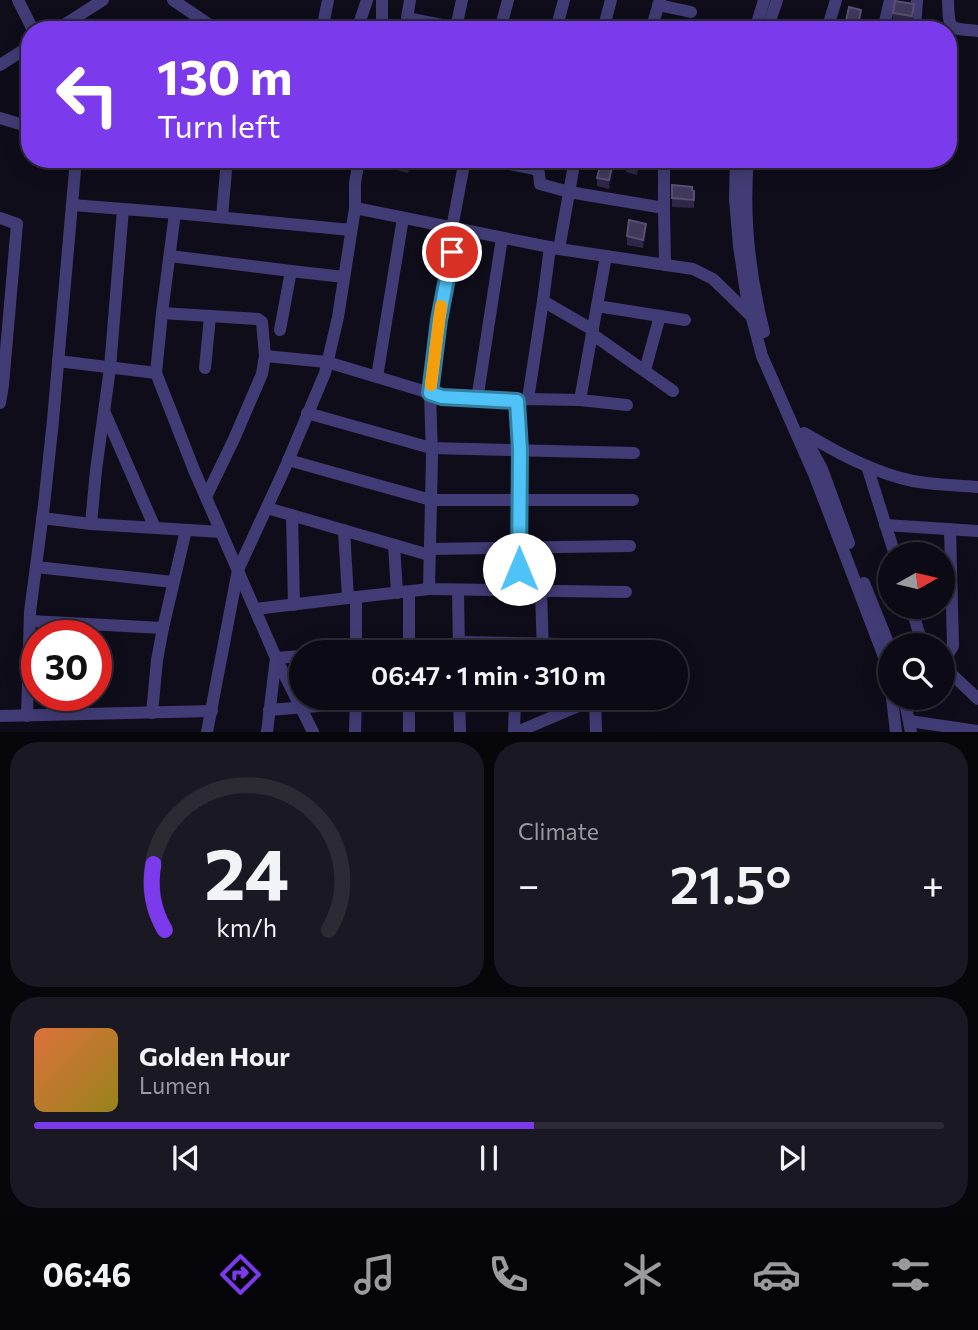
<!DOCTYPE html>
<html lang="en">
<head>
<meta charset="utf-8">
<style>
	body { margin:0; font-family:Commissioner,sans-serif; background:#1a1822; color:#f1f3f6; height:100vh; display:flex; flex-direction:column; font-size:26px; white-space:nowrap }
	* { box-sizing:border-box; margin:0 }
	p { font-size:23px; color:#9a9aa0 }
	.icon { flex:none; width:38px; height:38px; fill:none; stroke:currentColor; stroke-width:2; stroke-linecap:round; stroke-linejoin:round }
	.map { position:relative; height:732px; overflow:hidden }
	.details { display:flex; flex-direction:column; gap:10px; padding:10px; background:#07060b; flex:1 }
	.details>* { flex:none }
	.top-card { position:absolute; left:21px; top:21px; width:936px; height:147px; border-radius:28px; box-shadow:0 4px 18px #0003,0 0 0 2px #2c2b34; background:#7c3aed; color:#fff; overflow:hidden }
	.needle { width:46px; rotate:82deg }
	.buttons { position:absolute; left:878px; top:542px; display:grid; gap:14px }
	.buttons a { display:grid; place-items:center; width:77px; height:77px; border-radius:50%; background:#0c0a14; box-shadow:0 4px 18px #0003,0 0 0 2px #2c2b34; font-size:35px }
	.speed { position:absolute; left:21px; top:620px; display:flex; gap:14px; font-size:35px; font-weight:700; text-align:center }
	.speed>* { display:grid; place-content:center; width:91px; height:91px; border-radius:50%; background:#0c0a14; box-shadow:0 4px 18px #0003,0 0 0 2px #2c2b34; line-height:1 }
	.speed .limit { border:10px solid #d22; background:#fff; color:#111 }
	.pin { position:absolute; display:grid; place-items:center; width:60px; height:60px; color:#fff; margin:-30px; border:4px solid #fff; border-radius:50%; box-shadow:0 2px 7px #0007 }
	.me { position:absolute; width:77px; margin:-38px; rotate:0deg; stroke-linejoin:round; filter:drop-shadow(0 0 5px #0008) }
	.turn { display:flex; align-items:center; gap:24px; height:147px; padding:0 21px; font-size:32px }
	.turn .icon { width:91px; height:91px; stroke-width:2.5 }
	.turn b { display:block; font-size:49px; line-height:60px }
	.big { font-size:52px; font-weight:600; line-height:1.1 }
	.details .tile { flex:1; display:flex; flex-direction:column; justify-content:center; gap:10px; min-width:0; padding:0 24px; border-radius:28px; background:#1a1822 }
	.details .dial { align-items:center; gap:0 }
	.dial svg { height:182px; overflow:visible; fill:none; stroke:#2c2b34; stroke-width:7; stroke-linecap:round; text-anchor:middle }
	.dial text { fill:#f1f3f6; stroke:none }
	.song { display:flex; align-items:center; gap:21px }
	.cover { width:84px; height:84px; border-radius:10px; background:linear-gradient(135deg,hsl(20 70% 55%),hsl(50 70% 35%)) }
	.played { height:7px; border-radius:4px; background:linear-gradient(90deg,#7c3aed 55%,#2c2b34 55%) }
	.keys { display:flex; justify-content:space-around; direction:ltr }
	.heat { display:flex; justify-content:space-between; align-items:center; font-size:38px; direction:ltr }
	.details .tiles { flex:1; display:grid; gap:10px; grid-template-columns:1fr 1fr }
	.tile:last-child { grid-column:span 2 }
	.trip { position:absolute; left:289px; top:640px; width:399px; height:70px; border-radius:35px; background:#0c0a14; box-shadow:0 4px 18px #0003,0 0 0 2px #2c2b34; font-weight:600; line-height:70px; text-align:center }
	.dock { display:flex; height:112px; justify-content:space-around; align-items:center; background:#050408; color:#9a9aa0 }
	.dock .icon { width:49px; height:49px }
	.dock .current { color:#7c3aed }
	.dock b { font-size:32px; color:#f1f3f6 }
	.map>svg:first-child { display:block }
</style>
</head>
<body>
<div class="map">
<svg width="978" height="732" viewBox="0 0 978 732">
	<rect width="100%" height="100%" fill="#100d1b"/>
	<g fill="none" stroke-linecap="round" stroke-linejoin="round">
		<g stroke="#423c76" stroke-width="12">
			<path d="M18 0 33 30"/>
			<path d="M173 0 217 30"/>
			<path d="M410 0 407 18 456 28"/>
			<path d="M462 0 456 28 467 30"/>
			<path d="M948 0C949 31 948 28 978 31"/>
			<path d="M658 5 691 12"/>
			<path d="M915 28 917 0"/>
			<path d="M56 30 103 0"/>
			<path d="M322 30 328 0"/>
			<path d="M357 30 367 0"/>
			<path d="M382 30V0"/>
			<path d="M500 30 508 0"/>
			<path d="M556 30 564 0"/>
			<path d="M603 30 611 0"/>
			<path d="M651 30 660 0"/>
			<path d="M755 30 764 0"/>
			<path d="M767 30 777 0"/>
			<path d="M827 30 836 0"/>
			<path d="M879 30 885 22 890 0"/>
			<path d="M0 65 30 46"/>
			<path d="M0 118 30 127"/>
			<path d="M270 159 292 160"/>
			<path d="M292 159 321 162 326 159"/>
			<path d="M484 159 535 169 539 173 540 184 569 192 664 208V159"/>
			<path d="M736 159 735 199 739 246 747 299 762 356 814 474 883 654 887 667 891 691"/>
			<path d="M748 159C743 216 750 277 764 332"/>
			<path d="M326 160 358 163"/>
			<path d="M72 205 175 213 351 230"/>
			<path d="M355 208V183L359 159"/>
			<path d="M664 208 665 265"/>
			<path d="M123 209 110 368 96 470 91 524 221 532"/>
			<path d="M175 213 162 313 258 319 262 322 265 356 262 374 234 439 206 497"/>
			<path d="M222 217 227 159"/>
			<path d="M0 218 17 224 3 385 0 403"/>
			<path d="M452 228 465 159"/>
			<path d="M456 229 439 320 430 393 442 397 517 401 528 399 580 400 606 256"/>
			<path d="M559 249 693 269 713 279 750 315"/>
			<path d="M170 256 291 271"/>
			<path d="M543 301 593 330"/>
			<path d="M597 306 685 320"/>
			<path d="M162 313 156 373 194 470 276 658 313 732"/>
			<path d="M280 330 291 271 344 277"/>
			<path d="M592 334 673 391"/>
			<path d="M265 356 327 362 430 393 432 456 429 589 626 592"/>
			<path d="M58 361 156 373"/>
			<path d="M205 368 210 317"/>
			<path d="M645 370 660 316"/>
			<path d="M377 377 403 218"/>
			<path d="M528 399 543 301 550 247"/>
			<path d="M477 400 502 238"/>
			<path d="M580 400 627 405"/>
			<path d="M517 401 520 450V590"/>
			<path d="M104 411 155 528"/>
			<path d="M307 413 431 448 634 453"/>
			<path d="M804 433C838 453 874 473 913 481 934 485 956 485 978 487"/>
			<path d="M808 443 822 469 849 543"/>
			<path d="M288 460 431 500H633"/>
			<path d="M867 466 895 555"/>
			<path d="M267 508 429 555"/>
			<path d="M292 515 294 605"/>
			<path d="M42 518 91 524"/>
			<path d="M885 525 978 531"/>
			<path d="M344 530 348 598 429 589"/>
			<path d="M394 545 397 593"/>
			<path d="M430 549 630 546"/>
			<path d="M36 567 173 582"/>
			<path d="M864 583 891 650"/>
			<path d="M458 590 459 653"/>
			<path d="M541 591 543 653"/>
			<path d="M911 607 923 646"/>
			<path d="M255 609 348 598"/>
			<path d="M30 621 163 628 186 530"/>
			<path d="M459 642 617 645"/>
			<path d="M342 653 409 646"/>
			<path d="M356 653V597"/>
			<path d="M409 653V592"/>
			<path d="M943 662 953 646 950 529"/>
			<path d="M943 666 978 699"/>
			<path d="M409 698V732"/>
			<path d="M459 698 460 732"/>
			<path d="M892 698 896 732"/>
			<path d="M904 698 911 732"/>
			<path d="M269 710 356 703"/>
			<path d="M152 713 157 660 163 628"/>
			<path d="M0 716 212 711"/>
			<path d="M27 716 30 612 44 505 53 420 76 159"/>
			<path d="M909 721 978 731"/>
			<path d="M207 732 238 570 285 468 325 373 338 317 355 208 559 249 575 159"/>
			<path d="M267 732 276 658 301 656"/>
			<path d="M355 732 356 698"/>
			<path d="M514 732 515 698"/>
			<path d="M517 732 595 699 596 732"/>
		</g>
	</g>
	<g fill="#2f2748">
		<path d="M893 13H914L912 25 893 21Z"/>
		<path d="M861 19 859 30H845V26Z"/>
		<path d="M411 159 408 173 397 170V161Z"/>
		<path d="M640 159 637 175 626 172V164Z"/>
		<path d="M613 171 609 189 597 186V178Z"/>
		<path d="M672 185 694 191V208L672 207Z"/>
		<path d="M646 233 643 248 627 245V236Z"/>
	</g>
	<g fill="#1b152e">
		<path d="M861 10V19L859 30H857Z"/>
		<path d="M613 162V171L609 189V180Z"/>
		<path d="M646 224V233L643 248V240Z"/>
	</g>
	<g fill="#41395b" stroke="#585074" stroke-width="2">
		<path d="M895 1 914 4 912 16 893 13Z"/>
		<path d="M849 7 861 10 857 29 845 26Z"/>
		<path d="M89 20 96 30H80L78 27Z"/>
		<path d="M682 24 694 26 693 30H681Z"/>
		<path d="M397 159H410L408 164 397 161Z"/>
		<path d="M602 159 613 162 609 180 597 178Z"/>
		<path d="M627 159H639L637 166 626 164Z"/>
		<path d="M672 185 692 187V190L694 191V200L672 198Z"/>
		<path d="M629 220 646 224 643 240 627 236Z"/>
	</g>
	<g fill="none" stroke-linecap="round" stroke-linejoin="round">
		<defs>
			<path id="route" d="M452 252 439 320 430 393 442 397 517 401 520 450 519 569"/>
		</defs>
		<use href="#route" stroke="#337fa1" stroke-width="18"/>
		<use href="#route" stroke="#4fc3f7" stroke-width="12"/>
		<path stroke="#f59e0b" stroke-width="12" d="M431 385 441 306"/>
	</g>
</svg>
<div class="buttons">
<a><svg class="needle" viewBox="-14 -14 28 28"><path d="M0-13l5 13h-10z" fill="#e53935"/><path d="M0 13l5-13h-10z" fill="#9a9aa0"/></svg></a>
<a><svg class="icon" aria-label="search" viewBox="0 0 24 24"><circle cx="10" cy="10" r="6"/><path d="M15 15l6 6"/></svg></a>
</div>
<div class="speed"><div class="limit">30</div></div>
<div class="pin" style="left:452px;top:252px;background:#d93025"><svg class="icon" aria-label="arrive" viewBox="0 0 24 24"><path d="M6 21V4h12l-3 4 3 4H6"/></svg></div>
<svg class="me" style="left:519px;top:569px" viewBox="-20 -20 40 40"><circle r="19" fill="#fff"/><path d="M0-13L10 11 0 6-10 11z" fill="#4fc3f7"/></svg>
<div class="trip">06:47 · 1 min · 310 m</div>
<div class="top-card">
<div class="turn"><svg class="icon" aria-label="left" viewBox="0 0 24 24"><path d="M17 20v-9H6M10 6l-5 5 5 5"/></svg><div><b>130 m</b>Turn left</div></div>
</div>
</div>
<section class="details">
<div class="tiles">
<div class="tile dial"><svg viewBox="0 0 100 80">
<path d="M14 69A42 42 0 1 1 86 69"/>
<path d="M14 69A42 42 0 0 1 9 40" stroke="#7c3aed"/>
<text x="50" y="56" font-size="32" font-weight="700">24</text>
<text x="50" y="72" font-size="11">km/h</text>
</svg></div>
<div class="tile"><p>Climate</p>
<div class="heat"><a>−</a><b class="big">21.5°</b><a>+</a></div>
</div>
<div class="tile">
<div class="song"><i class="cover"></i><div><b>Golden Hour</b><p>Lumen</p></div></div>
<div class="played"></div>
<div class="keys"><svg class="icon" aria-label="previous" viewBox="0 0 24 24"><path d="M18 5L8 12l10 7zM5 5v14"/></svg><svg class="icon" aria-label="pause" viewBox="0 0 24 24"><path d="M8 5v14M16 5v14"/></svg><svg class="icon" aria-label="next" viewBox="0 0 24 24"><path d="M6 5l10 7-10 7zM19 5v14"/></svg></div>
</div>
</div>
</section>
<nav class="dock">
<b>06:46</b>
<svg class="icon current" aria-label="directions" viewBox="0 0 24 24"><path d="M12 3l9 9-9 9-9-9zM9 14v-3h6M13 9l2 2-2 2"/></svg>
<svg class="icon" aria-label="music" viewBox="0 0 24 24"><path d="M9 18V5l10-2v13"/><circle cx="6" cy="18" r="3"/><circle cx="16" cy="16" r="3"/></svg>
<svg class="icon" aria-label="phone" viewBox="0 0 24 24"><path d="M5 4h4l2 5-3 2q2 4 5 5l2-3 5 2v4C11 20 4 13 5 4z"/></svg>
<svg class="icon" aria-label="climate" viewBox="0 0 24 24"><path d="M12 3v18M4 7l16 10M4 17L20 7"/></svg>
<svg class="icon" aria-label="car" viewBox="0 0 24 24"><path d="M5 17H2v-5l4-1 3-4h7l3 4 3 1v5h-3M9 17h6M6 11h13"/><circle cx="7" cy="17" r="2"/><circle cx="17" cy="17" r="2"/></svg>
<svg class="icon" aria-label="filters" viewBox="0 0 24 24"><path d="M4 7h16M4 17h16"/><circle cx="9" cy="7" r="2"/><circle cx="15" cy="17" r="2"/></svg>
</nav>
</body>
</html>
